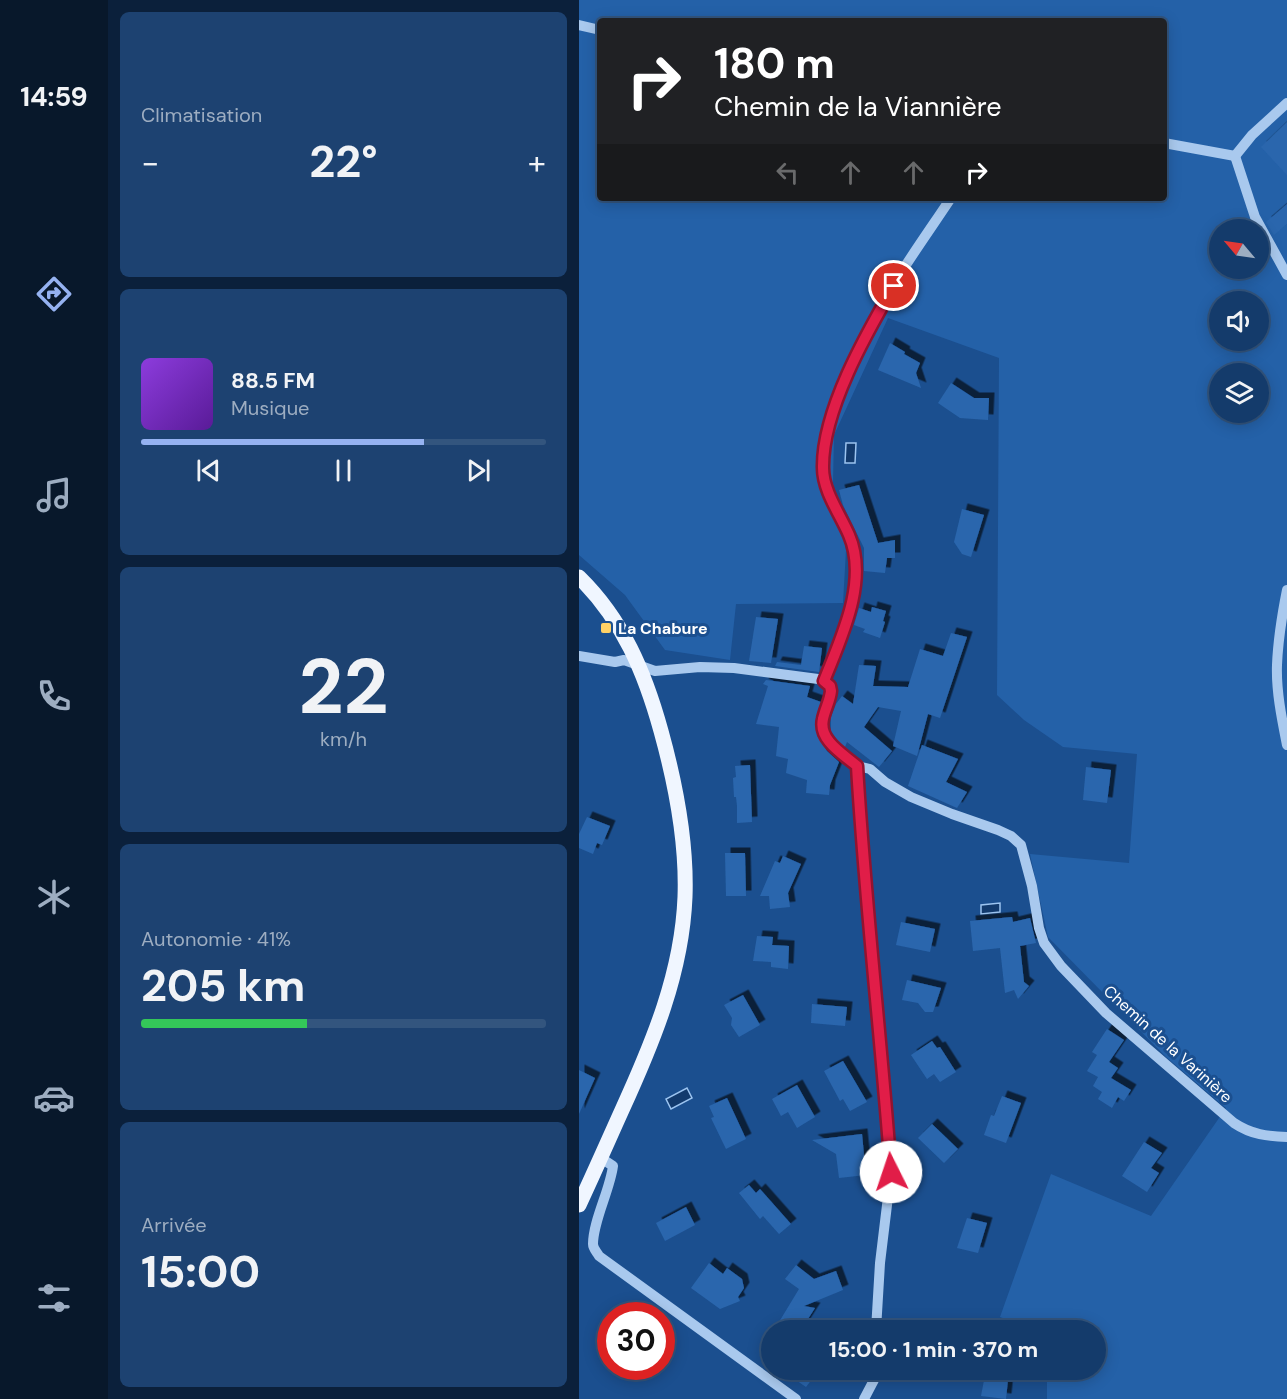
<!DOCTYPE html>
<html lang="fr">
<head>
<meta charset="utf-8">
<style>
	body { margin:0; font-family:"DM Sans",sans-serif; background:#1d4271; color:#f1f3f6; height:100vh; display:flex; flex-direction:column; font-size:22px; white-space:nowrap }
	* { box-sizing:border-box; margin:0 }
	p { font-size:20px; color:#9dadc1 }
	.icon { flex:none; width:33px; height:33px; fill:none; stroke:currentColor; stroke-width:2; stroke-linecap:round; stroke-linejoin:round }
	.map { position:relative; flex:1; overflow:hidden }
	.sheet { display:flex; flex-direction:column; gap:12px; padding:12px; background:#0b203b; width:471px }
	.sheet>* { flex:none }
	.guide { position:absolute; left:18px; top:18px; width:570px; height:183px; border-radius:6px; box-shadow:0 3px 15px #0003,0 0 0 2px #33557e; background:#202124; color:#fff; overflow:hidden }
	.needle { width:39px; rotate:299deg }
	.controls { position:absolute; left:630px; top:219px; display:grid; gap:12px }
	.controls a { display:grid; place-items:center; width:60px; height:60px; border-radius:50%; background:#143b6b; box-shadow:0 3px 15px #0003,0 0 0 2px #33557e; font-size:30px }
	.speed { position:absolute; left:18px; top:1302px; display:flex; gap:12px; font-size:30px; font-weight:700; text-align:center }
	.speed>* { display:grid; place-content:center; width:78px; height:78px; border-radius:50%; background:#143b6b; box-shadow:0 3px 15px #0003,0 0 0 2px #33557e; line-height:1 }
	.speed .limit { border:9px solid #d22; background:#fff; color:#111 }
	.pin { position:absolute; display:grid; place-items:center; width:51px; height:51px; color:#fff; margin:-26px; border:3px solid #fff; border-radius:50%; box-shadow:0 2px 6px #0007 }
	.me { position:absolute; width:66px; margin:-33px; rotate:356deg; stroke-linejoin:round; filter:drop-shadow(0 0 4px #0008) }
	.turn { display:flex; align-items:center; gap:21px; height:126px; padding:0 18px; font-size:27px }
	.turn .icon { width:78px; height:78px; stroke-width:2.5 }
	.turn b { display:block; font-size:42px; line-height:51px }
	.lanes { display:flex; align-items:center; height:57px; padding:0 18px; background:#0003; justify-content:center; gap:30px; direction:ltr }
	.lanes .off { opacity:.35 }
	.big { font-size:45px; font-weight:700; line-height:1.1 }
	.sheet .card { flex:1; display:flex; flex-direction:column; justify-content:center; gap:9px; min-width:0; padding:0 21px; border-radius:9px; background:#1d4271 }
	.sheet .dial { align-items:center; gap:0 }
	.dial b { font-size:78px; line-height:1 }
	.song { display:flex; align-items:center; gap:18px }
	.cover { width:72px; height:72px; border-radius:9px; background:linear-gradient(135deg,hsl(270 70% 55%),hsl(270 70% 35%)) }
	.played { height:6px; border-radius:3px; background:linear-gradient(90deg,#95b2f1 70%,#33557e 70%) }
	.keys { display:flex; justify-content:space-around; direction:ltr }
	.heat { display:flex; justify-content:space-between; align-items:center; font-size:33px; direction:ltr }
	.charge { height:9px; border-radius:4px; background:linear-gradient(90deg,#34c759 41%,#33557e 0) }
	.trip { position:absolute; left:182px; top:1320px; width:345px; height:60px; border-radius:30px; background:#143b6b; box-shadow:0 3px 15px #0003,0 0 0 2px #33557e; font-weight:700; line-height:60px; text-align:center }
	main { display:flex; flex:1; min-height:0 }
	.menu { display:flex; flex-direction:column; width:108px; justify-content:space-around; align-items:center; background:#08182b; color:#9dadc1 }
	.menu .icon { width:42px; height:42px }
	.menu .selected { color:#95b2f1 }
	.menu b { font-size:27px; color:#f1f3f6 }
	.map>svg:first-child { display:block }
</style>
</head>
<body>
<main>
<nav class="menu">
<b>14:59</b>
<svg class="icon selected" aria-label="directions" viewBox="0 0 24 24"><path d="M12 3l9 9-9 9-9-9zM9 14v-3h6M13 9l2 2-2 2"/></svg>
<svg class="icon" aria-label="music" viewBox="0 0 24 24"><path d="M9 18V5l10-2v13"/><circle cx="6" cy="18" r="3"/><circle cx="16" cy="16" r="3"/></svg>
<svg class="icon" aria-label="phone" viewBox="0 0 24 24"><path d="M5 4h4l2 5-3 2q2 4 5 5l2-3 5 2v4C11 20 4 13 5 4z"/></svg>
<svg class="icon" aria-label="climate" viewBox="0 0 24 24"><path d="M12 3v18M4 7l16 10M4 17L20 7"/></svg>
<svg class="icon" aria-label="car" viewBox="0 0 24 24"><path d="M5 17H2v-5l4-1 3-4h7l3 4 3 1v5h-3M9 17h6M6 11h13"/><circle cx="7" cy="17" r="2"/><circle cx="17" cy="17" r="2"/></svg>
<svg class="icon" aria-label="filters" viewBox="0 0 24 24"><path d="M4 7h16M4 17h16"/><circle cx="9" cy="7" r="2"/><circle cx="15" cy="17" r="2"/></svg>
</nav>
<section class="sheet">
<div class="card"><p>Climatisation</p>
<div class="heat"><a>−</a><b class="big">22°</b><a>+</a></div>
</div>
<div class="card">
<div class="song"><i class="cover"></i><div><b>88.5 FM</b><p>Musique</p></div></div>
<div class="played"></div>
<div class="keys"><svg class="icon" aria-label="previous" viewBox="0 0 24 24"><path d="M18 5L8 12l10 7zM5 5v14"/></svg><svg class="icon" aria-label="pause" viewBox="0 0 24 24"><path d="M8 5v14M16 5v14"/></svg><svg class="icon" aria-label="next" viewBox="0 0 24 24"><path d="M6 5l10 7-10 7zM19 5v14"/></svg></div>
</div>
<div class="card dial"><b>22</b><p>km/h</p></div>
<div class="card"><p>Autonomie · 41%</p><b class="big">205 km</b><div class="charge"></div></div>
<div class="card"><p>Arrivée</p><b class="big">15:00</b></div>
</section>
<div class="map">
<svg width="708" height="1399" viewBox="0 0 708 1399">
	<defs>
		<filter id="shadow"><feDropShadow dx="5.5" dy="-5.5" stdDeviation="0" flood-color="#0009"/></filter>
	</defs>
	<rect width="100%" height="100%" fill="#1b4f8f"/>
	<path fill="#2461a8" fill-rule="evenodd" d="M0 0H708V1399H468V1370H516V1330H456L421 1317 472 1174 572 1216 647 1108 587 1057 469 937 451 854 550 863 558 754 484 747 445 720 418 695 420 358 309 318 255 435 254 483 267 550 264 603 157 604 151 660 86 650 46 595 0 555ZM21 21H585V198H21ZM640 230H680V268H640ZM640 302H680V340H640ZM640 374H680V412H640Z"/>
	<g fill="#123a6d" stroke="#9cc4f0" stroke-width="1.5">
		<path d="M267 443H277L276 463H266Z"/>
		<path d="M421 903V912L402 914V905Z"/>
		<path d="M108 1088 113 1098 92 1109 87 1099Z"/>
	</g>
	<g fill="#2a66ad" filter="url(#shadow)">
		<path d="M708 122V175L682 147Z"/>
		<path d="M708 204V224L695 235 687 222Z"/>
		<path d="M311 343 326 352 325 354 341 363 337 373 342 388 299 370Z"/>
		<path d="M372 383 395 398H410L409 420 381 418 359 403Z"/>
		<path d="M280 485 299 543 316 540V558H308L306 573 285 571V548L264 505 260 490Z"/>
		<path d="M383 509 405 515 392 557 383 554 375 542Z"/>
		<path d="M293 607 307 611 304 621 306 622 301 638 284 632 286 629 275 625 280 608 292 612Z"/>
		<path d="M177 617 199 619 192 663 170 661Z"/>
		<path d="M372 633 388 637 361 718 349 714 338 756 314 746 322 711 299 707 285 727 313 751 300 767 268 742 266 747 259 741 252 731V717L257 704 263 696 274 704 280 665 297 666 294 686 329 687 341 649 364 656Z"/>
		<path d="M225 646 243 648 240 672 196 666 198 662 222 665Z"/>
		<path d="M187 680 231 686 228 697 242 702 237 718 238 735 248 751 260 762 251 785 250 795 227 793 228 780 207 773 209 759 197 756 200 727 177 724 189 686 184 684Z"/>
		<path d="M343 745 379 759 367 782 388 792 378 808 329 786Z"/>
		<path d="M171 765 173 822 158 823V806L157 797H155L154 778 157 777 156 766Z"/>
		<path d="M507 767 532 770 528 803 504 800Z"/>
		<path d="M8 817 31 826 23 845 18 843 14 854 0 848V834Z"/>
		<path d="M146 853H166L167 896H147Z"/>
		<path d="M204 856 222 864 209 893 211 907 191 909 190 896H181L196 861 201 863Z"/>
		<path d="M433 917 434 922 451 918 457 943 441 946 445 982 450 986 439 999 435 990 426 993 421 948 394 951 391 921Z"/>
		<path d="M322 922 356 929 351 952 317 945Z"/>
		<path d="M178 936 194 937 193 945 210 946 209 969 192 967V962L174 961Z"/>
		<path d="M328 980 362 988 354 1012H346L339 1003 323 1000Z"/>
		<path d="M164 995 181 1025 160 1037 152 1025 153 1018 145 1005Z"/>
		<path d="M233 1004 268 1007 266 1026 232 1023Z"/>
		<path d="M528 1029 545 1040 530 1062 539 1068 532 1078 552 1090 545 1101 539 1097 533 1108 519 1099 523 1092 514 1086 519 1077 508 1071 518 1055 513 1052Z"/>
		<path d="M353 1041 358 1048 361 1047 377 1072 361 1082 355 1074 348 1079 332 1055Z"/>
		<path d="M264 1061 288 1102 271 1111 264 1099 261 1101 245 1071Z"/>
		<path d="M0 1070 16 1078 0 1114Z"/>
		<path d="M218 1085 236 1117 218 1128 209 1112 202 1116 193 1099Z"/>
		<path d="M423 1096 442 1103 427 1143 405 1135 412 1115 415 1116Z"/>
		<path d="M148 1098 167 1139 147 1149 132 1118 135 1117 130 1106Z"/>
		<path d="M353 1124 379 1149 365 1163 339 1138Z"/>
		<path d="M283 1134 287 1175 260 1178 257 1154 233 1140Z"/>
		<path d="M565 1142 583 1153 572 1168 580 1173 568 1192 543 1176Z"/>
		<path d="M170 1185 177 1193 181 1189 212 1224 200 1234 184 1216 181 1219 160 1193Z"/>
		<path d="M107 1207 116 1225 86 1241 77 1223Z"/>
		<path d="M388 1218 408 1223 399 1253 378 1248Z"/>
		<path d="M130 1263 144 1274 148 1268 163 1279 165 1288 159 1297 161 1301 141 1309 112 1288Z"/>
		<path d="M217 1265 235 1279 257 1271 264 1290 225 1306 236 1308 222 1330 200 1322 220 1289 206 1279Z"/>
		<path d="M202 1370H240L227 1387Z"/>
		<path d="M407 1370H430L427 1399 402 1396Z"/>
	</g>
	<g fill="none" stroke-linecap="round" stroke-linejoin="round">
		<g stroke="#a9c9ee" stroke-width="10">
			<path d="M0 25 21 30"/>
			<path d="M585 143 656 156"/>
			<path d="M656 156 676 217 708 275"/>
			<path d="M656 156 673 135 708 103"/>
			<path d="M708 590C703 615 699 640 698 665 697 691 703 720 708 745"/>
			<path d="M0 656 36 662 45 660 76 671 121 667 155 668 239 679C246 681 251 684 253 691 251 701 246 709 244 719 239 740 264 754 278 766L282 830 307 1093 312 1172 301 1263 297 1330"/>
			<path d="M245 681C262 639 290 581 271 536 261 514 244 491 244 468 244 435 258 401 271 372 278 356 284 341 291 326 314 281 344 240 372 198"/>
			<path d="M278 766 291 769 306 782 332 797 373 814 419 830 432 836 442 845 453 886 460 928 465 943 482 966 527 1013 655 1123C673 1135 688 1136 708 1137"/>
			<path d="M22 1158 34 1166C31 1190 14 1221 14 1244 14 1249 18 1252 20 1256L217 1399"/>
			<path d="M285 1399 295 1380V1370"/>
		</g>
		<path stroke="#f0f6ff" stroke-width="15" d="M0 577C44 620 66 673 82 731 97 785 108 842 106 897 103 973 74 1042 43 1110 29 1141 15 1173 0 1205"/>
	</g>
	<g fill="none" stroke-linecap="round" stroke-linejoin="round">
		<defs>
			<path id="route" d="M312 1172C302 1036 286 902 278 766 264 754 239 740 244 719 246 709 251 701 252 691L251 686 245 681C262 638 290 581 270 535 261 514 244 491 244 468 243 411 287 334 315 286"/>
		</defs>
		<use href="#route" stroke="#92132f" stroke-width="15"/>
		<use href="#route" stroke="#e11d48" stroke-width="10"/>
	</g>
	<rect fill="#ffd166" stroke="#1b4f8f" stroke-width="2" x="21" y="622" width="12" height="12" rx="3"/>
	<g text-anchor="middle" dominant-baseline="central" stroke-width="6" stroke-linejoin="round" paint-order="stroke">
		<g font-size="16" font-weight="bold" fill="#fff" stroke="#1b4f8f" text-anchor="start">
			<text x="39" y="628">La Chabure</text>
		</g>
		<g font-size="16" fill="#fff" stroke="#1b4f8f">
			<text transform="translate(589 1044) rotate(42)">Chemin de la Varinière</text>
		</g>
	</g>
</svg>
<div class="controls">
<a><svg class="needle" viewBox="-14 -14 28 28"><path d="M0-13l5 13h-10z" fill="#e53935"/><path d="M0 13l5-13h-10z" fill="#9dadc1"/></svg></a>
<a><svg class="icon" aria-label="sound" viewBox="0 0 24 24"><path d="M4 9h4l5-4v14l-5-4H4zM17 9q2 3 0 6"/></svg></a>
<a><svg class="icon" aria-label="layers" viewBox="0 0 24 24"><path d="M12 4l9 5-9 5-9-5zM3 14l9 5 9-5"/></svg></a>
</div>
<div class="speed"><div class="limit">30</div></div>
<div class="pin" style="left:315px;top:286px;background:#d93025"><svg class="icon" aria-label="arrive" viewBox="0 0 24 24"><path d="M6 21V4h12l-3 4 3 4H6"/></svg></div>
<svg class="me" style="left:312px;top:1172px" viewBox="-20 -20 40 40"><circle r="19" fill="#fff"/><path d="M0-13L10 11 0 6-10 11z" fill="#e11d48"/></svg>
<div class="trip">15:00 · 1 min · 370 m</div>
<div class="guide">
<div class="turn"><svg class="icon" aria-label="right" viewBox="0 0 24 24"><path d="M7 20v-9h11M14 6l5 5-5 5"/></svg><div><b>180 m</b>Chemin de la Viannière</div></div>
<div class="lanes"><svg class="icon off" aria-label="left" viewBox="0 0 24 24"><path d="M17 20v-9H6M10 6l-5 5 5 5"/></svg><svg class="icon off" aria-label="ahead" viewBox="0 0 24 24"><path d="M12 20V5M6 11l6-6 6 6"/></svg><svg class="icon off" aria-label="ahead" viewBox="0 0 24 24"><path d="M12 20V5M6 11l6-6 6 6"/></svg><svg class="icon" aria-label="right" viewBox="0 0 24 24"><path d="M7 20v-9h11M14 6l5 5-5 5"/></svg></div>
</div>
</div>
</main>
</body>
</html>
